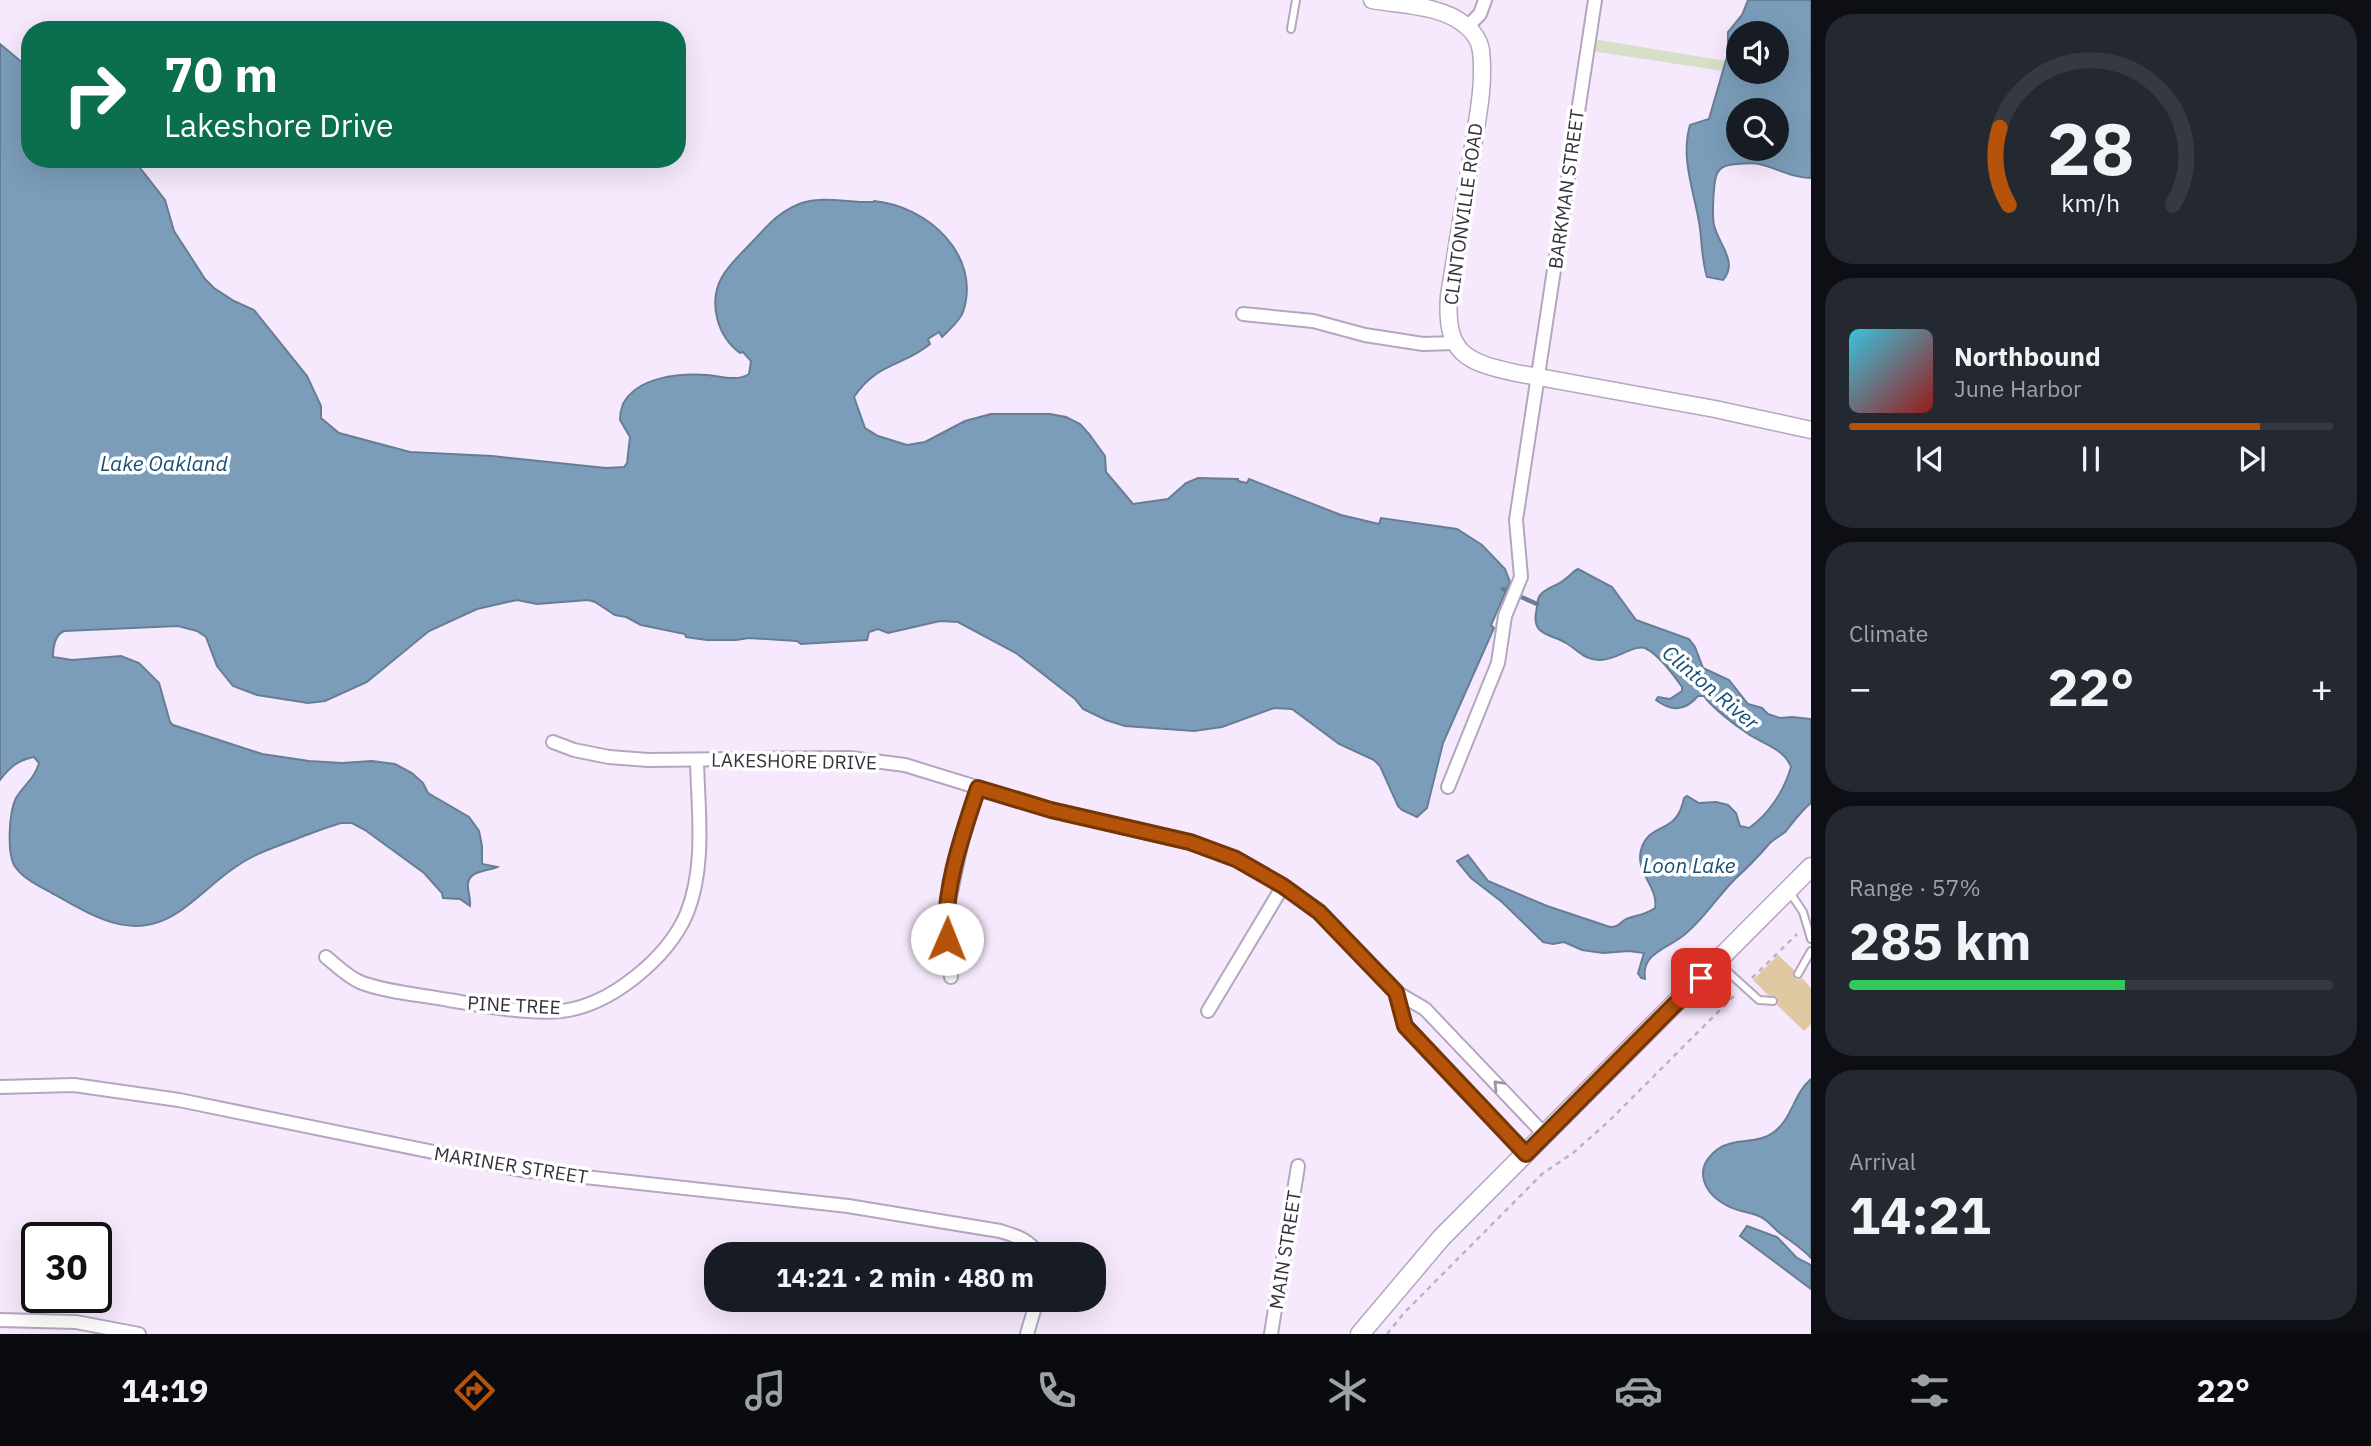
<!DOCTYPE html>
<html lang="en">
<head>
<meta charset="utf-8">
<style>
	body { margin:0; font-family:"IBM Plex Sans",sans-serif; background:#242831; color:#f1f3f6; height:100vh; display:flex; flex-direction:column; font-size:26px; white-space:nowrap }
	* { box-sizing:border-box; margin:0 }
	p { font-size:23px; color:#9ea1a6 }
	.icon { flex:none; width:38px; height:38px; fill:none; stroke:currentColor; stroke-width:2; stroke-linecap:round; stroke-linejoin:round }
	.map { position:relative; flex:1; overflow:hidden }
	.side { display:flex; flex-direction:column; gap:14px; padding:14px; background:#0d0f14; width:560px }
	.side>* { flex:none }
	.guide { position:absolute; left:21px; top:21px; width:665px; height:147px; border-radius:28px; box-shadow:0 7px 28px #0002; background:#0b6e4f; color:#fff; overflow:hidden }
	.buttons { position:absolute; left:1726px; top:21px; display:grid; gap:14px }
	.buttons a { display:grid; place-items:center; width:63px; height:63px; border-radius:50%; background:#171b24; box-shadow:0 7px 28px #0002; font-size:35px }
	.speed { position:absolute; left:21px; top:1222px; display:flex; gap:14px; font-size:35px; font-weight:700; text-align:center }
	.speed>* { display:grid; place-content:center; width:91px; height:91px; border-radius:50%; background:#171b24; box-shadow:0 7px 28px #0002; line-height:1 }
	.speed .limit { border:4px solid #111; border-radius:10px; background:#fff; color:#111 }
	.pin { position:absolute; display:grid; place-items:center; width:60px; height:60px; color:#fff; margin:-30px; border-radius:14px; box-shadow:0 4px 10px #0006 }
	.me { position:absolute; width:77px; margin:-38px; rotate:1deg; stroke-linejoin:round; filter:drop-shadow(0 0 5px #0008) }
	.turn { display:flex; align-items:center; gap:24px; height:147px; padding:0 28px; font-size:32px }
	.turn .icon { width:91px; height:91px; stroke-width:2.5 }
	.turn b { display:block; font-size:49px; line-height:60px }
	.big { font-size:52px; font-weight:700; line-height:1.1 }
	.side .card { flex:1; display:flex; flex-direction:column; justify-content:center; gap:10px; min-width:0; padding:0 24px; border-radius:28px; background:#242831 }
	.side .dial { align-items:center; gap:0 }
	.dial svg { height:182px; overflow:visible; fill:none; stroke:#363941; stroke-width:7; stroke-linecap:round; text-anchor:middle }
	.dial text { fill:#f1f3f6; stroke:none }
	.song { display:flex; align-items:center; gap:21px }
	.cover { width:84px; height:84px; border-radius:10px; background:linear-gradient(135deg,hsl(190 70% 55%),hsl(0 70% 35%)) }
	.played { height:7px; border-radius:4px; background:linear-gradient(90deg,#b45309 85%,#363941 85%) }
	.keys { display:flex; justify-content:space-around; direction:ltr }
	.heat { display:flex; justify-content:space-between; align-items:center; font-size:38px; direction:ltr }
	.charge { height:10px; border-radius:5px; background:linear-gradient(90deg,#34c759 57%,#363941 0) }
	.trip { position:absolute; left:704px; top:1242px; width:402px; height:70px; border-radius:28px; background:#171b24; box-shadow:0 7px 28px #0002; font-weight:700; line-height:70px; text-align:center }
	.tab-bar { display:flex; height:112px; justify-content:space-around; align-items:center; background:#090b0e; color:#9ea1a6 }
	.tab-bar .icon { width:49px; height:49px }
	.tab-bar .active { color:#b45309 }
	.tab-bar b { font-size:32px; color:#f1f3f6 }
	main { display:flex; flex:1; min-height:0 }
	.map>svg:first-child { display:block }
</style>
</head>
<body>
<main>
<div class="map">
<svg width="1811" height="1334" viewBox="0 0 1811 1334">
	<rect width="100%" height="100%" fill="#f6e9fd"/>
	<path fill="#d6e0c8" d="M1593 39 1726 61 1723 71 1591 51Z"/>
	<g fill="#7b9db9" stroke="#677d93" stroke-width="2" fill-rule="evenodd">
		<path d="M1748 0H1811V178C1792 178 1777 168 1759 164 1752 162 1744 164 1737 164 1730 165 1722 165 1718 172 1713 178 1712 217 1714 225 1718 244 1739 262 1723 280L1707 277C1702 261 1702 245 1700 228 1695 193 1680 160 1690 125L1709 119 1728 53V32L1742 15ZM1738 33H1776V72H1738ZM1776 110V149H1738V110Z"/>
		<path d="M0 44 30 69V159H133L165 200 174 231 205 279 214 288 234 301 254 310 307 376 321 406V418L339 433 410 452 492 456 606 468 624 467 627 463 630 437 620 420C620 416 621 409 623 404 637 377 679 373 707 375 721 376 736 382 749 374L751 361 743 352 740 353C717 336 708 302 722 277 730 263 743 252 754 240 769 224 778 213 799 204 822 195 849 203 873 202L874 201C927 206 982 255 963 312 960 321 949 330 942 337L939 332 928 339 930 344C904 366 876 363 854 397L865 428 878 436 907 445 925 442 965 421 991 414H1050L1066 417 1080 424 1089 434 1105 456 1106 472 1133 504 1168 499 1186 483 1198 478 1238 479V481L1247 483 1249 479 1341 515 1379 524 1381 518 1457 529 1482 545 1505 569 1510 582 1491 625 1494 628 1443 743 1427 808 1417 817 1402 810 1398 806 1380 766 1374 760 1339 744 1292 709 1274 708 1222 727 1194 731 1125 726 1106 720 1083 709 1075 699 1016 653 958 622 940 621 888 633 878 629 869 632 867 640 801 644 797 641 749 638 736 640H707L686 637 685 634 641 625 626 617 615 615 595 602 588 600 537 604 517 600 477 609 429 631 367 682 325 701 308 703 257 695 233 686 217 666 206 637 197 631 178 626 64 631C55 635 53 648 53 657L72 660 121 656 139 663 159 683 170 722 173 725 262 754 309 761 342 763 372 761 395 764 412 773 423 783 428 793 469 817 479 831 482 846V864L497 867C489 871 470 870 468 883 467 890 471 898 470 906L460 899 443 898 442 893 424 873 365 830 352 823H341C327 827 315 832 301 837 277 847 256 852 234 868 215 881 199 898 180 911 136 942 98 919 57 896 44 888 23 880 14 865 7 851 9 812 16 798 24 785 35 778 39 763L34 757C18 760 10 767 0 780Z"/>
		<path d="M1578 569 1612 587 1636 620 1689 639 1695 647 1703 668 1729 680 1748 704 1762 708 1768 714 1780 718 1792 717 1811 719V803C1801 811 1794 821 1786 831 1781 836 1773 839 1769 844 1758 857 1747 868 1735 879 1717 897 1704 919 1684 935 1667 949 1641 953 1645 979L1641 978 1638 973 1644 953 1629 951 1603 953 1582 950 1564 942 1553 944 1543 942 1502 902 1471 878 1457 861 1468 855 1488 881 1547 906 1610 927C1619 927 1619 923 1626 919 1636 915 1646 915 1655 908 1659 888 1635 872 1641 850 1649 821 1677 836 1684 798L1687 796 1699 803 1716 802 1728 805 1736 813 1740 826 1749 828C1769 814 1784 791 1791 767 1784 748 1762 744 1747 733 1735 725 1711 707 1704 696H1698C1685 711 1672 712 1656 700L1658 697 1670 699 1682 691V687C1674 675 1658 654 1645 648 1634 644 1615 661 1599 660 1584 660 1578 650 1566 643 1552 634 1532 636 1536 613 1537 608 1537 601 1539 597 1543 589 1554 587 1561 582 1568 578 1572 572 1578 569Z"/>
		<path d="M1811 1079V1258C1802 1248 1792 1242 1781 1234 1774 1229 1769 1221 1761 1217 1751 1212 1739 1212 1730 1207 1704 1195 1691 1169 1718 1149 1735 1137 1758 1145 1774 1132 1792 1119 1794 1093 1811 1079Z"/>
		<path d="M1747 1226 1777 1237 1797 1258 1811 1265V1289L1740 1236Z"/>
	</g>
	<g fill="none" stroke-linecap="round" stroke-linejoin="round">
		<path stroke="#677d93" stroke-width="4.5" d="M1503 589 1537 604"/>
	</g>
	<path fill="#e0c8a3" d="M1778 955 1794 970V977L1797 980 1802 978 1811 988V1024L1804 1031 1777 1005V997L1768 995 1753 980Z"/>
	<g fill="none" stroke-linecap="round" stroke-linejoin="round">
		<defs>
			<g id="service">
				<path d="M1291 29 1296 0"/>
				<path d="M1789 891 1803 912 1811 939"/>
				<path d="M1718 963 1759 1000 1773 1001"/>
				<path d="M1798 974 1811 951"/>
			</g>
			<g id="minor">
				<path d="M1467 27 1480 14 1485 0"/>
				<path d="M1243 314 1313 321 1365 335 1423 344 1455 343"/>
				<path d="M553 742 574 750 609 757 648 760 850 758 905 765 1051 810 1190 843 1236 859 1283 886 1319 912 1396 992"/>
				<path d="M1448 787 1498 663 1505 616 1521 577 1516 520 1595 0"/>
				<path d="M326 957C336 965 348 977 360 982 384 992 423 995 449 1000 485 1006 525 1014 561 1011 610 1006 668 958 687 913 706 865 698 810 697 760"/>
				<path d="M951 977 945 920 964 831 978 788"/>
				<path d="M1208 1011 1283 886"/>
				<path d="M0 1087 74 1085 179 1100 521 1170 848 1206 1000 1231C1016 1236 1029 1239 1039 1255"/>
				<path d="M1526 1154 1405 1026 1396 992 1425 1009 1545 1135"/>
				<path d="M0 1320 76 1322 139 1334"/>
				<path d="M1027 1334 1037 1300"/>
				<path d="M1271 1334 1298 1166"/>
			</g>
			<path id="tertiary" d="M1372 0C1400 5 1442 5 1465 25 1473 31 1480 41 1481 51 1485 85 1477 120 1472 153 1464 200 1457 248 1449 296 1445 353 1465 362 1516 373L1715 409 1811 430"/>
			<path id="secondary" d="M1360 1334 1442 1237 1811 867"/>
		</defs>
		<use href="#service" stroke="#b5a6bf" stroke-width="10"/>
		<use href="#minor" stroke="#b5a6bf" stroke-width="16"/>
		<use href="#tertiary" stroke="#b5a6bf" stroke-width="19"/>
		<use href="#secondary" stroke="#b5a6bf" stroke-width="21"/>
		<g stroke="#bdb2c3" stroke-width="2.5" stroke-dasharray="5 5" stroke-linecap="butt">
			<path d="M1752 978 1797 934"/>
			<path d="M1387 1334 1404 1313 1542 1174 1573 1153 1609 1121 1737 993"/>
		</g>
		<use href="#service" stroke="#fff" stroke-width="6"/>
		<use href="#minor" stroke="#fff" stroke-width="12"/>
		<use href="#tertiary" stroke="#fff" stroke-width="16"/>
		<use href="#secondary" stroke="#fff" stroke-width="18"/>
	</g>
	<defs><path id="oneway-chevron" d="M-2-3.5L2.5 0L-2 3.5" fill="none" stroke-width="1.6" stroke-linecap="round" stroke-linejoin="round" transform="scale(1.75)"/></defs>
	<use stroke="#9b989d" href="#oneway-chevron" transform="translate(1498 1085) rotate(-134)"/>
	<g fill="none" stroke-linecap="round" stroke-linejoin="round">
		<defs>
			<path id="route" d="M947 939C942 892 963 833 978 788L1051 810 1190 842 1236 859 1283 886 1319 912 1396 992 1405 1026 1526 1154 1701 978"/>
		</defs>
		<use href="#route" stroke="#753606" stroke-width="18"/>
		<use href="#route" stroke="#b45309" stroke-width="12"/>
	</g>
	<g text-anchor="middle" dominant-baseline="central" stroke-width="7" stroke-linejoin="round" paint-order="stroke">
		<g font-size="19" fill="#37313b" stroke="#fff">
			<text transform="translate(1566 189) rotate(-82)">BARKMAN STREET</text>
			<text transform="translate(1463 214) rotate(-82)">CLINTONVILLE ROAD</text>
			<text transform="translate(794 761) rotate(1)">LAKESHORE DRIVE</text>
			<text transform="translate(514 1005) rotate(3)">PINE TREE</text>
			<text transform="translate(511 1165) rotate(9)">MARINER STREET</text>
			<text transform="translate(1285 1250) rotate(-81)">MAIN STREET</text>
		</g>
		<g font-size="21" font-style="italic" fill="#164e75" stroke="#fff">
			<text x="164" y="463">Lake Oakland</text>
			<text transform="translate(1711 687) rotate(40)">Clinton River</text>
			<text x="1689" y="865">Loon Lake</text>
		</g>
	</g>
</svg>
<div class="buttons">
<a><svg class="icon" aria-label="sound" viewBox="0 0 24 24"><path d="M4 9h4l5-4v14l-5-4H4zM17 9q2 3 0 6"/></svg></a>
<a><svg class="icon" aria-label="search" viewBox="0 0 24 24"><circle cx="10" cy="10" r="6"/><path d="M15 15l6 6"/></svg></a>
</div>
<div class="speed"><div class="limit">30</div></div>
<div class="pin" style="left:1701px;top:978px;background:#d93025"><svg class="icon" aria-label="arrive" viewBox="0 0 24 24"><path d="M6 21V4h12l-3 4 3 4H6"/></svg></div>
<svg class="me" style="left:947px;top:939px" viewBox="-20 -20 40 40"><circle r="19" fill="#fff"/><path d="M0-13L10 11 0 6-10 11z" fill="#b45309"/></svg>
<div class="trip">14:21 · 2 min · 480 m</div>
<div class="guide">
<div class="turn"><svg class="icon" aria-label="right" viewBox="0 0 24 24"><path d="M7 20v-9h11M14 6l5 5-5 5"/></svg><div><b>70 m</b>Lakeshore Drive</div></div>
</div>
</div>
<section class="side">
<div class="card dial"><svg viewBox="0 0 100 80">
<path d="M14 69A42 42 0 1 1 86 69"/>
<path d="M14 69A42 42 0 0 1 10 35" stroke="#b45309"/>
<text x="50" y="56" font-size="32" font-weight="700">28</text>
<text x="50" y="72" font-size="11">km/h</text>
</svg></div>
<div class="card">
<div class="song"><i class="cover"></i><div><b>Northbound</b><p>June Harbor</p></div></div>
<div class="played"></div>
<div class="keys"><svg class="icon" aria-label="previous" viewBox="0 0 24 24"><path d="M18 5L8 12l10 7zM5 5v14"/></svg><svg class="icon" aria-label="pause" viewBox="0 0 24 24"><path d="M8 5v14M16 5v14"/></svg><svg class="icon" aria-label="next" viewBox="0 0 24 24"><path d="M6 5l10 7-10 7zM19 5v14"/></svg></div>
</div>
<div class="card"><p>Climate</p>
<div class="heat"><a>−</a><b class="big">22°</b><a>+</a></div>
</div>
<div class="card"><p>Range · 57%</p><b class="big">285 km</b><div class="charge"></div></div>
<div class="card"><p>Arrival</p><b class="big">14:21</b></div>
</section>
</main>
<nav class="tab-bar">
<b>14:19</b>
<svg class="icon active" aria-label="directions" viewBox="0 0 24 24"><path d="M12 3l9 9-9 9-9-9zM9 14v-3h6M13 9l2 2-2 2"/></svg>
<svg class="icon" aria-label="music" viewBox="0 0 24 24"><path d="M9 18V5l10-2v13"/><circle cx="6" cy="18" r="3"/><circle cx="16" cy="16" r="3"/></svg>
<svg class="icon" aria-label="phone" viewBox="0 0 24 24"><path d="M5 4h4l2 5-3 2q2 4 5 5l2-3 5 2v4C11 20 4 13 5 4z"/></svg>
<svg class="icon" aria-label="climate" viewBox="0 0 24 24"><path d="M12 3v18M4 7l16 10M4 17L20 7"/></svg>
<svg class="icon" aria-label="car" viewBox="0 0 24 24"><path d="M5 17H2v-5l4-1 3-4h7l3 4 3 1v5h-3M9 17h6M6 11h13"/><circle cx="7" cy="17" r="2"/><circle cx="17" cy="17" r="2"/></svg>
<svg class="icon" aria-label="filters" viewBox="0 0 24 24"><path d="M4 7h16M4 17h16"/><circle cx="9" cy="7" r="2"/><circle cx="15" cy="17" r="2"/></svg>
<b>22°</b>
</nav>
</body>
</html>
